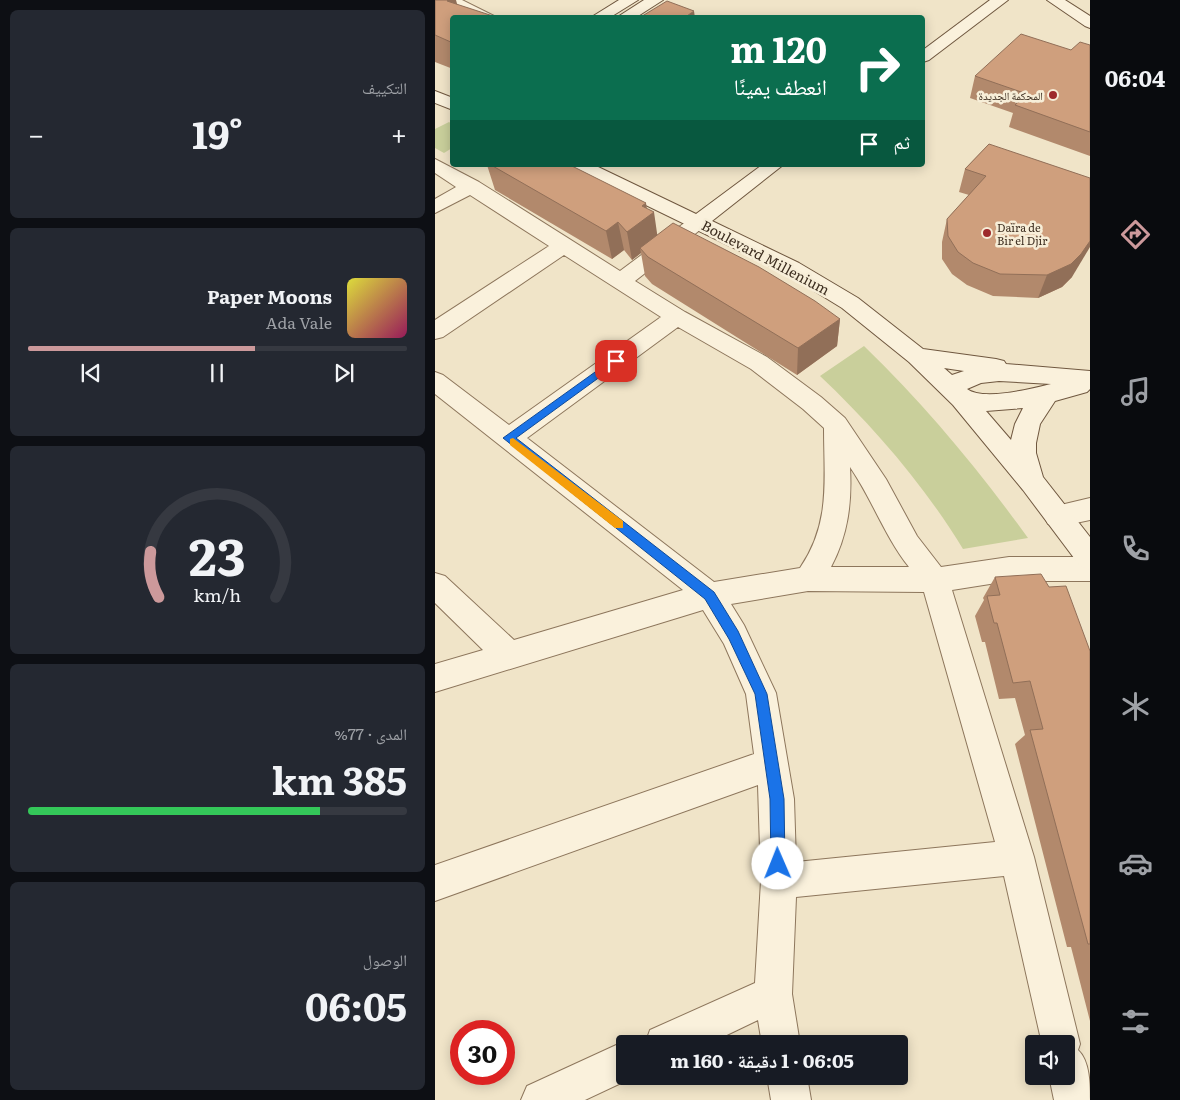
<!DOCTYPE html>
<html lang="ar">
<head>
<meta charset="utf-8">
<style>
	body { margin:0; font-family:Literata,"Noto Naskh Arabic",serif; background:#242831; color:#f1f3f6; direction:rtl; height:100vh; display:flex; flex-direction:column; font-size:19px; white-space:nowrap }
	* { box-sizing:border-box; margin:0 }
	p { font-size:16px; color:#9ea1a6 }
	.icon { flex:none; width:28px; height:28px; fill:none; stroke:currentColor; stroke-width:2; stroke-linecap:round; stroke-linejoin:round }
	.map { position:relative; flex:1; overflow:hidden; direction:ltr }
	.sheet { display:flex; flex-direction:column; gap:10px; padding:10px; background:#0d0f14; width:435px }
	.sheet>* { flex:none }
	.banner { position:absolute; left:15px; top:15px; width:475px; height:152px; border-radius:5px; box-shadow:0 2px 12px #0003; direction:rtl; background:#0b6e4f; color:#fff; overflow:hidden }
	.controls { position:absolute; left:590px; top:1035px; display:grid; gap:10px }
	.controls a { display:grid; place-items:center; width:50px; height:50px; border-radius:5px; background:#171b24; box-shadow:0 2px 12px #0003; font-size:25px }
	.speed { position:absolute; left:15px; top:1020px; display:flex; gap:10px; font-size:25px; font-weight:700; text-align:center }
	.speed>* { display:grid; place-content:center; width:65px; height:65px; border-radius:50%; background:#171b24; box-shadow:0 2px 12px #0003; line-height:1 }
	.speed .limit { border:8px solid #d22; background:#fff; color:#111 }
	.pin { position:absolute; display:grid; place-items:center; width:42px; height:42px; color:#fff; margin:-21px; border-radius:10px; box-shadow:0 2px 8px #0006 }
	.me { position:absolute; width:55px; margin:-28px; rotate:359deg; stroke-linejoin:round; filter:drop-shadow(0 0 4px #0008) }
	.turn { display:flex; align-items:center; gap:18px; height:105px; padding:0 15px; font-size:22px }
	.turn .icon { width:65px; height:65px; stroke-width:2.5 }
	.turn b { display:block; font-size:35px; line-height:42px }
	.then { display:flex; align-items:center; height:48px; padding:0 15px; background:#0003; gap:10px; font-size:19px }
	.big { font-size:38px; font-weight:700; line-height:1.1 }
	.sheet .tile { flex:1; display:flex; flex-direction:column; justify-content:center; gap:8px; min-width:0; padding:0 18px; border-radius:8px; background:#242831 }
	.sheet .dial { align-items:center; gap:0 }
	.dial svg { height:130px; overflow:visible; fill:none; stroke:#363941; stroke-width:7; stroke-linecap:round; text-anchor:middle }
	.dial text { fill:#f1f3f6; stroke:none }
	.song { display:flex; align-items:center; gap:15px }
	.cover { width:60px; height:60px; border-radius:8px; background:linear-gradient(135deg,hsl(60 70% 55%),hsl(330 70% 35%)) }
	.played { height:5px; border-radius:2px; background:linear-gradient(90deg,#cc999b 60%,#363941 60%) }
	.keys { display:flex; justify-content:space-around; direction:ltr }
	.heat { display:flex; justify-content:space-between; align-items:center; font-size:28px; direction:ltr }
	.charge { height:8px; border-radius:4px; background:linear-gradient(90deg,#34c759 77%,#363941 0) }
	.trip { position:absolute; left:181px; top:1035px; width:292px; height:50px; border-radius:5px; background:#171b24; box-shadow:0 2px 12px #0003; font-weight:700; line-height:50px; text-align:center; direction:rtl }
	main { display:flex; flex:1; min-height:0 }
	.tab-bar { display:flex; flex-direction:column; width:90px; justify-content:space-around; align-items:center; background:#090b0e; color:#9ea1a6 }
	.tab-bar .icon { width:35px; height:35px }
	.tab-bar .on { color:#cc999b }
	.tab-bar b { font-size:22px; color:#f1f3f6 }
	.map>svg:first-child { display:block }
</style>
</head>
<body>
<main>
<nav class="tab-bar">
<b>06:04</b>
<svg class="icon on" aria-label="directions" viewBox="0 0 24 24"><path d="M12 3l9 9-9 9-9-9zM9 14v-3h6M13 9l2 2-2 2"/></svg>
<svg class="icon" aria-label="music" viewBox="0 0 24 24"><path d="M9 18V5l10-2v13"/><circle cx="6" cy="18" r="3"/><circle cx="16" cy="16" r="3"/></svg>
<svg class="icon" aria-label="phone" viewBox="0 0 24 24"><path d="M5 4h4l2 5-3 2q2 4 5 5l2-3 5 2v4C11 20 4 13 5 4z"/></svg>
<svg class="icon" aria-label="climate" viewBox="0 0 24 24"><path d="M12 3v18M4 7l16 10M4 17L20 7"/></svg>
<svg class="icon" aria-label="car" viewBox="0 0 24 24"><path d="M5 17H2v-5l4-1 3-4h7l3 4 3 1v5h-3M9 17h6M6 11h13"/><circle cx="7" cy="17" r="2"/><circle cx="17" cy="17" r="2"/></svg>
<svg class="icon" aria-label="filters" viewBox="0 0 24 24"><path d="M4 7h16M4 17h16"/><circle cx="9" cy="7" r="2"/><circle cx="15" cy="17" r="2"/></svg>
</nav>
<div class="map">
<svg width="655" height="1100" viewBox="0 0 655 1100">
	<rect width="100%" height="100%" fill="#f0e4c8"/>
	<g fill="#c9cf9b">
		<path d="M14 122 17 124V148L9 153 0 148V129Z"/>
		<path d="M429 346C491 406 543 469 593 538L528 549C489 485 439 427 385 376Z"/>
	</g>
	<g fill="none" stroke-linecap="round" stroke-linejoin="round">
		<defs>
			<g id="street">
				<path d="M6 0H27L63 18H42L9 3Z"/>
				<path d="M0 159 44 182 185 271 256 218 263 216 270 218 273 222 270 226 200 281 250 312 332 357 386 397 410 418 451 479 482 536 506 567 574 557H655V581H574L517 590 599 857 645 1044 643 1050C655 1061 655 1085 655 1100H619L614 1076H631V1044H607L569 876 361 897 357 994 365 1044H327L323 1020 273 1044H210L215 1030 320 983 326 881 323 785 0 901V865L319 754 311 694 289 644 268 610 0 692V664L48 650 0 603V573L10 576 79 640 248 590 0 394V372L8 375 74 425 226 317 129 255 8 337 0 339V320L114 246 35 195 0 213V199L21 187 0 173ZM243 327 316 369 368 409 389 428C389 480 396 523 365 568L279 582 92 438ZM415 467C437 499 450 537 474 567H396C413 535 417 503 415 467ZM373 591 489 592 560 842 361 862 359 799 341 693 309 625 296 604Z"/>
				<path d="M655 498V520L622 527 613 524 609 516 613 508Z"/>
				<path d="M190 1041 196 1044H190V1076H201L150 1100H86L92 1086Z"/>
				<path d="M332 1076H372L376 1100H336Z"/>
			</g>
			<g id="secondary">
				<path d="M184 0H203L174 18H155Z"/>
				<path d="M209 0H228L200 18H181Z"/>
				<path d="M555 0H573L494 60 488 62V50Z"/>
				<path d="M612 0H630L655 16V28L650 26Z"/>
				<path d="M0 91 18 98V110L0 103Z"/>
				<path d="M135 165H159L261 214 327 165H348L277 221 364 263 423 298 488 349 561 359 569 361 571 364 655 371V389L652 392 620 401 605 424 601 443V453L608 477 655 537V570L645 566 588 490 518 405 474 362 407 308 350 273 137 169ZM509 368 529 371 517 375ZM564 381 616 384C596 389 548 401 532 389L546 383ZM588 408 580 424 576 440 551 411Z"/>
			</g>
		</defs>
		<use href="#street" stroke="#8d765c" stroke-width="2"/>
		<use href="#secondary" stroke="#6f573f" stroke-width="2"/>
		<use href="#street" fill="#faf1dc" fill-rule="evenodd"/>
		<use href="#secondary" fill="#faf1dc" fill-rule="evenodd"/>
	</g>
	<g fill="#b2896c">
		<path d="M0 0 18 18V69L0 62Z"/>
		<path d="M655 45V156L574 127 578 113 535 98 540 76Z"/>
		<path d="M554 144 637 277 627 287 603 298 558 296 532 285 517 274 507 259V242L512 219 534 195 524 192 530 169Z"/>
		<path d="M52 165H135L212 209 222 235 405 319 402 346 362 375 217 284 210 276 206 253 197 260 189 250 177 259 60 190Z"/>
		<path d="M560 577 614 587 655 651V1021L636 947H632L580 744 590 735 580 698 564 699 550 642H547L540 616 549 600 548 598Z"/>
	</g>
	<g fill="#916f58">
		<path d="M13 0H21L26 18 12 1Z"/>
		<path d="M259 11 260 18H249Z"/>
		<path d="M211 203 213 216 219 212 223 240 205 248 206 253 197 260 192 232 207 206Z"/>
		<path d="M183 222 189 250 177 259 171 231Z"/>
		<path d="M655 241V247L637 277 627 287 603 298 612 275Z"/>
		<path d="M405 319 402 346 362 375 363 348Z"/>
	</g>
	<g fill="#cf9f7d" stroke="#916f58">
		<path d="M0 0H13L12 1 61 17 60 18H18V43L0 35Z"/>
		<path d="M232 1 259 11 249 18H204Z"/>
		<path d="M586 34 636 50 645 42 655 45V132L580 105 592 94 540 76Z"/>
		<path d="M554 144 655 178V241L646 254 636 264 612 275 565 274 538 263 523 252 513 236 512 219 551 176 530 169Z"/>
		<path d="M56 165H135L211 203 207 206 219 212 192 232 183 222 171 231Z"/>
		<path d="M238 223 324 267 380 301 405 319 363 348 213 257 205 248Z"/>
		<path d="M606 574 614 587 631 586 655 651V944H653L595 730 608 729 595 681 578 683 562 623H559L552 596 565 595 560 577Z"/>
	</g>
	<path fill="#1a73e8" stroke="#114b97" d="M181 357 184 358V363L81 438 279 592 303 631 332 694 349 799 350 864 348 870 343 872 338 870 336 864 335 799 320 694 294 639 270 599 68 438Z"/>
	<path fill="#f59e0b" d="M78 438 188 521V528H180L75 445V439Z"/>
	<g fill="#9e2a2b" stroke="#f7eed8" stroke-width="2">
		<circle cx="618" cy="95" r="5"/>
		<circle cx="552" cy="233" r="5"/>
	</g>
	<g text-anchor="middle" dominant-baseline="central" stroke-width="5" stroke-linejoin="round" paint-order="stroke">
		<g font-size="11" fill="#3d2e20" stroke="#f7eed8" text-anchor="end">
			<text x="608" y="95">المحكمة الجديدة</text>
			<text x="562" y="227" text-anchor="start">Daïra de<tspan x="562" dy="13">Bir el Djir</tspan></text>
		</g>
		<g font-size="14" fill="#3d2e20" stroke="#f7eed8">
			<text transform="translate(331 257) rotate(28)">Boulevard Millenium</text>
		</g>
	</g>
</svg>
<div class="controls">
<a><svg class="icon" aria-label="sound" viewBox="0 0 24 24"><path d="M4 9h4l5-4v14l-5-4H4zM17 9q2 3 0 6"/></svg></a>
</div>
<div class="speed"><div class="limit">30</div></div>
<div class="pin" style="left:181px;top:361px;background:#d93025"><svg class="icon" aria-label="arrive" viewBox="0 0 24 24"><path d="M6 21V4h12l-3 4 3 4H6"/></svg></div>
<svg class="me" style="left:343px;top:864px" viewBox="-20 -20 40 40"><circle r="19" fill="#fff"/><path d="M0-13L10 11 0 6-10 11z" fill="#1a73e8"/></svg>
<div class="trip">06:05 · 1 دقيقة · 160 m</div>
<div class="banner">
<div class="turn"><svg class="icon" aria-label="right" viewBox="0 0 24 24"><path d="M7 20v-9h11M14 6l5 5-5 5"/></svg><div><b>120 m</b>انعطف يمينًا</div></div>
<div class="then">ثم<svg class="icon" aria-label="arrive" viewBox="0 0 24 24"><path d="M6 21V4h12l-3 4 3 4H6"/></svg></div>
</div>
</div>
<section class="sheet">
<div class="tile"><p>التكييف</p>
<div class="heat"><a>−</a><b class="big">19°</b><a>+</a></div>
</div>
<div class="tile">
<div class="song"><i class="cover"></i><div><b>Paper Moons</b><p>Ada Vale</p></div></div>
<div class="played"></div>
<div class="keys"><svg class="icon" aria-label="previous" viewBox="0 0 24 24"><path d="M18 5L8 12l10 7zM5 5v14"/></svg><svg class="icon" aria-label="pause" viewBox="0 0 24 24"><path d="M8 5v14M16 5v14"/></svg><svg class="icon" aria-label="next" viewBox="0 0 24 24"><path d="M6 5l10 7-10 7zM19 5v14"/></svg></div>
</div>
<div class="tile dial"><svg viewBox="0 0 100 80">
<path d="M14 69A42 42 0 1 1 86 69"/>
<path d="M14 69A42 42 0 0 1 9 41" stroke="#cc999b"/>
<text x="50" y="56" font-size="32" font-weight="700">23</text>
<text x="50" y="72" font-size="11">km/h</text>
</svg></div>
<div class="tile"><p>المدى · 77%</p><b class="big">385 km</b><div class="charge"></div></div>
<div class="tile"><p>الوصول</p><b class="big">06:05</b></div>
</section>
</main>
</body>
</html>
